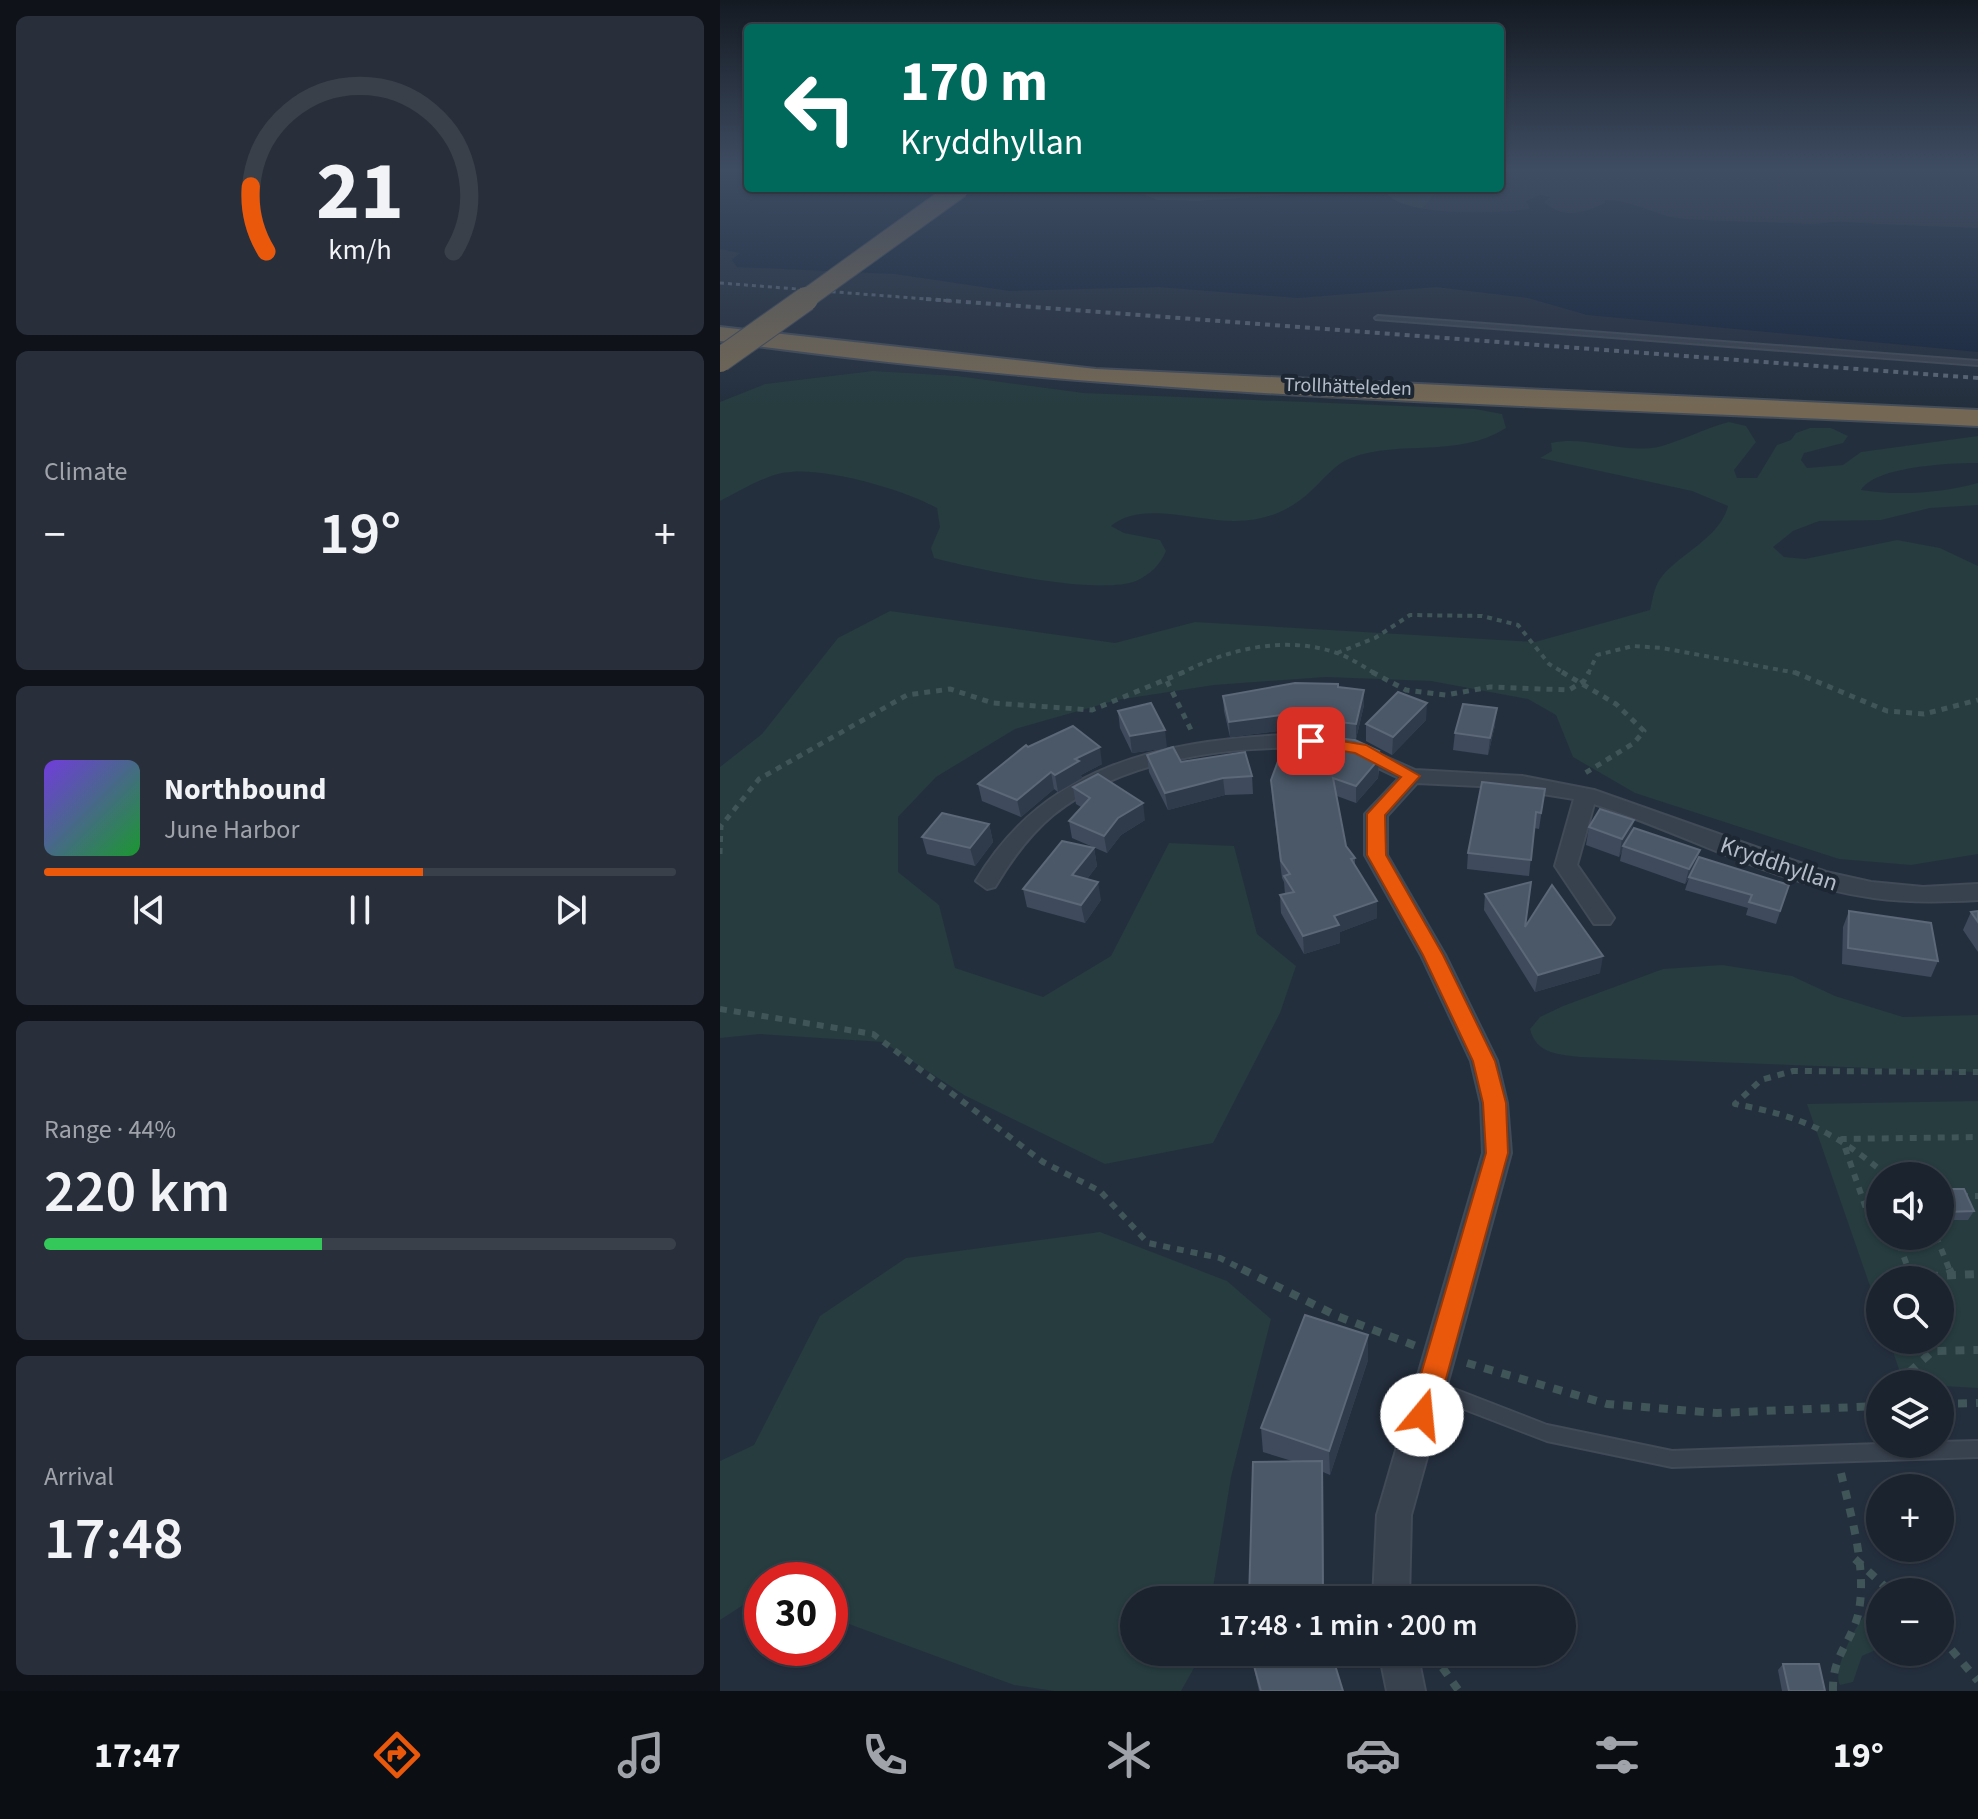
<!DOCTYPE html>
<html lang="en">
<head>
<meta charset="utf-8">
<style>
	body { margin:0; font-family:"Source Sans 3",sans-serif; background:#282f3a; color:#f1f3f6; height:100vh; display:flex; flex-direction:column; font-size:30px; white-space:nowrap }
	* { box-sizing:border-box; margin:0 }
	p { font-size:26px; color:#a0a4aa }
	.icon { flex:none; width:44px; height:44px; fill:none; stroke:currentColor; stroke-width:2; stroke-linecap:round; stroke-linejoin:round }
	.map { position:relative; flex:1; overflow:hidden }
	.panel { display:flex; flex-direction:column; gap:16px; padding:16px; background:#0f1319; width:720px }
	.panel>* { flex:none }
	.top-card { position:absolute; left:24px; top:24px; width:760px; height:168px; border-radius:8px; box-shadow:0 2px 6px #0004,0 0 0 2px #39404a; background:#00695c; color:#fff; overflow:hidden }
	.controls { position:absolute; left:1146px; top:1162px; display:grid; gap:16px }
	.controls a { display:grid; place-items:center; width:88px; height:88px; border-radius:50%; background:#1b232e; box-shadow:0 2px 6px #0004,0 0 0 2px #39404a; font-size:40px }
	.speed { position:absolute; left:24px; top:1562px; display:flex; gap:16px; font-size:40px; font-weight:700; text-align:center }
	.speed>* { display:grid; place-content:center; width:104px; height:104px; border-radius:50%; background:#1b232e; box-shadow:0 2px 6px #0004,0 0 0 2px #39404a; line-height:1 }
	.speed .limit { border:12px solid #d22; background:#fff; color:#111 }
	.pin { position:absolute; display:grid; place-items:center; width:68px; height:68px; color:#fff; margin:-34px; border-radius:16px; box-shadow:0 4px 12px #0006 }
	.me { position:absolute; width:88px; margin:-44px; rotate:17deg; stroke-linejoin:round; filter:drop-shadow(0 0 6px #0008) }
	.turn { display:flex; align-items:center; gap:28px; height:168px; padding:0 24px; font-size:36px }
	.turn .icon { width:104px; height:104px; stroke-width:2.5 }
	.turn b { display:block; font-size:56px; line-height:68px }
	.big { font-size:60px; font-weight:600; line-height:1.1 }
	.panel .card { flex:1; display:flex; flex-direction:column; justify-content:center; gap:12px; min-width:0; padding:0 28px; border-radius:12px; background:#282f3a }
	.panel .dial { align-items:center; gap:0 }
	.dial svg { height:208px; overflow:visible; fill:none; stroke:#39404a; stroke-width:7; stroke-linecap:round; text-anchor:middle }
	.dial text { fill:#f1f3f6; stroke:none }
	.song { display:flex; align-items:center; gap:24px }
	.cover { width:96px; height:96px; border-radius:12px; background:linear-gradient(135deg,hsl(260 70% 55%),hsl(130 70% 35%)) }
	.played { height:8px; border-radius:4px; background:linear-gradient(90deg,#ea580c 60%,#39404a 60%) }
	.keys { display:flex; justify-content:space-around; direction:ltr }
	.heat { display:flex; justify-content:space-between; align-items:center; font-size:44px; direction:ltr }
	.charge { height:12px; border-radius:6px; background:linear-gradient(90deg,#34c759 44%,#39404a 0) }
	.trip { position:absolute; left:400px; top:1586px; width:456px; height:80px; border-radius:40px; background:#1b232e; box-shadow:0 2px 6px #0004,0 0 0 2px #39404a; font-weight:600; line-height:80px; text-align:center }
	.tabs { display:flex; height:128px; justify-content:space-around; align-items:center; background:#0b0e12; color:#a0a4aa }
	.tabs .icon { width:56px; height:56px }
	.tabs .selected { color:#ea580c }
	.tabs b { font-size:36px; color:#f1f3f6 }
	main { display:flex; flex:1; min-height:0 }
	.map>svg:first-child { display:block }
</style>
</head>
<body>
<main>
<section class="panel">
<div class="card dial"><svg viewBox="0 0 100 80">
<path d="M14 69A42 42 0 1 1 86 69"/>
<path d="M14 69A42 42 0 0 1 8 44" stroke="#ea580c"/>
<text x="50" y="56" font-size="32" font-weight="700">21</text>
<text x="50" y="72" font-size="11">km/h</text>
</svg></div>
<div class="card"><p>Climate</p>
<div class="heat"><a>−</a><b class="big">19°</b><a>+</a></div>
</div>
<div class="card">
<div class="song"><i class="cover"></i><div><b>Northbound</b><p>June Harbor</p></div></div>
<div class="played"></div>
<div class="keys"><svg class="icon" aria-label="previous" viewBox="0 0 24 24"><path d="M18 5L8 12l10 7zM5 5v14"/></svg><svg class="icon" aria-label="pause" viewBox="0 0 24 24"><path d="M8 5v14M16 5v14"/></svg><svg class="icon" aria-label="next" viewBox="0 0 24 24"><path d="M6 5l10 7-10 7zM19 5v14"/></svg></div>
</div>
<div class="card"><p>Range · 44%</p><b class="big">220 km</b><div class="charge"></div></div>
<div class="card"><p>Arrival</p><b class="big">17:48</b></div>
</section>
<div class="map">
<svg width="1258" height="1691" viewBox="0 0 1258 1691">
	<rect width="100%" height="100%" fill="#242f3e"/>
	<g fill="#263c3f" fill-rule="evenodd">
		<path d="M409 188H643L632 192 478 201 437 200Z"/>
		<path d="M662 188H720L702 209 675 203 667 194 669 190Z"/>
		<path d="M153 371 237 376 364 393 755 409 782 414 786 428C737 459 681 439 631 458 614 465 606 477 593 489 572 510 546 521 516 521 479 522 421 500 391 526L404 533 440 540 446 551C441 564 430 575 416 581 377 596 256 569 214 558L211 548 220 527 217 508C183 489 100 465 62 473 40 478 20 491 0 501V402L45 384Z"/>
		<path d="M1009 422 1026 426 1036 442 1014 470 1017 478H1037L1057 445 1071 440 1076 433 1090 428H1111L1128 436 1123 443 1084 453 1081 460 1087 468 1123 465 1141 452 1258 436V463C1231 463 1156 466 1141 490 1176 496 1223 493 1258 483V505L1210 508 1161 520 1099 521 1073 531 1053 547 1064 557 1085 559 1177 540 1220 548 1258 566V854L1191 865 1119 859 915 793 853 757 836 715 808 699 711 681 606 677 494 685 397 700 295 729 216 777 178 817V872L219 905 235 968 323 997 391 956 449 843 514 846 537 934 576 966 560 1013 493 1143 385 1164 244 1095 163 1042 40 1034 0 1038V767L42 734 118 638 170 611 395 643 475 622 815 642 930 610C933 598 934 585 943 575 963 552 1000 537 1008 506L972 491 820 458 832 451 831 443C867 435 902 454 938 447 959 442 985 428 1009 422Z"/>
		<path d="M1002 965 1072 976 1115 996 1183 1017 1258 1015V1072L860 1057C838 1054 816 1054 810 1029L820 1017 843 1006 943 969Z"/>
		<path d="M1258 1101V1388L1184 1384 1169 1340H1220V1280H1160V1315L1087 1104ZM1160 1176H1220V1236H1160Z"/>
		<path d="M380 1232 507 1281 551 1319 511 1477 491 1600H414V1652H483L461 1691H334L294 1685 110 1617V1580H42V1604L28 1602 0 1620V1461L34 1445 100 1316 186 1258Z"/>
		<path d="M1160 1600V1648L1142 1656 1133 1682 1120 1685C1111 1667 1143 1609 1160 1600Z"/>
	</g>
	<path fill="#17263c" d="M0 169H28V188H409L437 200 478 201 662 188 670 190 667 194C687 217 780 214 810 209L806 201 820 195 830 197 824 202C844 220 864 213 885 203V200C915 200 935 217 965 219 1008 222 1050 222 1093 224 1103 224 1113 221 1124 222 1169 225 1213 226 1258 228V352L867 315 808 298 716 287 578 298 439 287 290 291 175 274 17 267 12 260 20 253 0 249Z"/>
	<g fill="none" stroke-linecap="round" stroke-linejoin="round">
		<defs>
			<g id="lane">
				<path d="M658 316 1258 361V365L656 319 655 318Z"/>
				<path d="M711 1380 827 1425 952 1451 1160 1444H1220V1442L1258 1441V1457L952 1467 827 1441 705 1394 703 1388 705 1382Z"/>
			</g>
			<g id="street">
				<path d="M565 735 595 736 605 742 595 748C509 745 402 759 333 815 309 835 291 860 275 887L267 889 256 881C324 766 440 741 565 735Z"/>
				<path d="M632 742 695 770 802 776 874 790 1106 872 1151 882 1203 887 1258 884V900C1223 902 1189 903 1154 898 1056 885 967 834 874 804L857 865 894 918 890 924H874L835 866 854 799 780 787 697 783 667 816V855L725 955 777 1061 787 1103 791 1153 691 1515 689 1600H653L657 1515 763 1153 761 1103 751 1061 701 955 645 855V814L679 778 625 752 622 748 625 744Z"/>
				<path d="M659 1652H697L705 1691H667Z"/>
			</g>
			<path id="highway" d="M0 327 376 369 1258 410V426C839 405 416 400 0 341Z"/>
		</defs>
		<use href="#lane" stroke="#414a57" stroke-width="4"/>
		<use href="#street" stroke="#414a57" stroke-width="4"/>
		<use href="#highway" stroke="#434c59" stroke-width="4"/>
		<g stroke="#3f5557" stroke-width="4" stroke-dasharray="5 5" stroke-linecap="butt">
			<path d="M617 653 655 638 690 615 762 616 798 625 829 664 846 674"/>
			<path d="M460 674C507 649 565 635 617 653 631 658 644 667 656 674"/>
			<path d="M868 674 877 655 913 646 942 648 1082 674"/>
		</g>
		<g stroke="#3f5557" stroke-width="5" stroke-dasharray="6 6" stroke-linecap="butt">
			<path d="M652 672 686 690 726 695 770 687 849 690 864 681 869 672"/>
			<path d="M842 672 896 704 924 731 914 743 862 775"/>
			<path d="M1074 672 1167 711 1204 714 1258 700"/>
			<path d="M447 681 472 732"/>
			<path d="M0 854 1 826 39 779 187 695 230 689 273 703 372 710 464 672"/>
		</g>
		<g stroke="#3f5557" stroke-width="6" stroke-dasharray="7 7" stroke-linecap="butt">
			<path d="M0 1009 153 1034 323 1162 380 1191 428 1243 500 1258 526 1271"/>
			<path d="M1168 1176C1114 1132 1084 1117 1015 1104L1041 1080 1073 1071 1258 1072"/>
			<path d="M1241 1196H1258"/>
			<path d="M1160 1230 1151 1223 1122 1139 1258 1137"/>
			<path d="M1167 1236 1180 1246 1189 1271"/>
			<path d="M1216 1236 1230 1271"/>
		</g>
		<g stroke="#3f5557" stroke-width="8" stroke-dasharray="9 9" stroke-linecap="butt">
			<path d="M522 1269 617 1316 696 1346"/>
			<path d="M1188 1269 1192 1279"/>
			<path d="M1229 1269 1232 1275"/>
			<path d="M1191 1277 1258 1274"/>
			<path d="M747 1363 887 1404 997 1413 1160 1406"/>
			<path d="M1176 1384 1213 1351 1258 1350"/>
			<path d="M1220 1404 1258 1403"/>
			<path d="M1135 1559 1171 1592"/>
			<path d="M1220 1636 1258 1681"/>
			<path d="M712 1653 739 1691"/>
			<path d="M1113 1691C1112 1656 1130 1645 1138 1615 1148 1571 1131 1516 1121 1473"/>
		</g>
		<use href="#lane" fill="#38414e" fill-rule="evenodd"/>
		<use href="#street" fill="#38414e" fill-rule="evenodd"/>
		<use href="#highway" fill="#746855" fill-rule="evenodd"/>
		<path stroke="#5a6575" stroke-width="3" stroke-dasharray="4 4" stroke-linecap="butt" d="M0 283 232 301"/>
		<path stroke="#5a6575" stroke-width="4" stroke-dasharray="5 5" stroke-linecap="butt" d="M206 299 1258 378"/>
		<defs>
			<path id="highway-bridge-far1" d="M83 301 240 188"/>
			<path id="highway-bridge" d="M0 360 86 299"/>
		</defs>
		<use href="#highway-bridge-far1" stroke="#434c59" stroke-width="21" stroke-linecap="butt"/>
		<use href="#highway-bridge" stroke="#434c59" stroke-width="26" stroke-linecap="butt"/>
		<use href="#highway-bridge-far1" stroke="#746855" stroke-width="19"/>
		<use href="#highway-bridge" stroke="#746855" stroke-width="24"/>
	</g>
	<g fill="#3f4b5c">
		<path d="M618 687 644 705 636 739 575 732V729L510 737 504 711 503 696Z"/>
		<path d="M398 711 447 748 412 753 400 728Z"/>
		<path d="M706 720 672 755 646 741V724Z"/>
		<path d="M775 725 768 755 733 750 735 733Z"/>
		<path d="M308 747 382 764 361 775 362 778 338 792 334 789 301 817 262 801 258 784Z"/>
		<path d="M427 755 532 776 533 794 505 795 448 810 429 772Z"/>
		<path d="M659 769 658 778 636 803 617 796 626 846 635 858V865L657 918 620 932V943L584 954 561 913 560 895 565 894 564 882 562 878 552 797 551 780Z"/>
		<path d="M353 787 425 820 401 835 387 853 352 838 349 821 361 807 356 804Z"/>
		<path d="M825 789 819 829 814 828 809 876 747 869 748 853Z"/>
		<path d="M269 824 273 842 255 866 207 854 202 837Z"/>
		<path d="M869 827 912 831 976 862 1069 885 1056 924 1026 915 1028 908 965 890 969 878 965 884 900 861 902 851 899 857 866 845Z"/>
		<path d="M374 848 377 866 367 879 381 900 365 923 307 907 303 889Z"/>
		<path d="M765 894 805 926 880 973 815 992 764 910Z"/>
		<path d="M1129 911 1218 961 1211 977 1122 964 1123 927Z"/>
		<path d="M1258 911V952L1243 930 1251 912Z"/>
		<path d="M1220 1189 1254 1211 1248 1220H1222L1220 1216Z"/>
		<path d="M648 1360 610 1475 603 1472 604 1600H529L572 1461 543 1452 541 1428Z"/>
		<path d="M531 1655 623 1691H539Z"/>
		<path d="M1063 1664 1105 1691H1062L1058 1670Z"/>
	</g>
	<g fill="#2f3b4b">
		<path d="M644 690V705L636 739V724Z"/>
		<path d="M707 703 706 720 672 755 673 737Z"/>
		<path d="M777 708 775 725 768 755 770 738Z"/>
		<path d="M576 713 575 717V729L510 737 509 722Z"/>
		<path d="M445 730 447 748 412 753 410 736Z"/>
		<path d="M380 747 382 764 361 775 362 778 338 792 335 775 355 759Z"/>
		<path d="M659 751 658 778 636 803V786L653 758Z"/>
		<path d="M331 772 334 789 301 817 297 800Z"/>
		<path d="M503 778 505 795 448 810 445 793Z"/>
		<path d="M423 803 425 820 401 835 387 853 384 836 398 818Z"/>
		<path d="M914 820 910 838 903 846 902 851 899 857 902 839Z"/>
		<path d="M269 824 273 842 255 866 250 848Z"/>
		<path d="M374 848 377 866 356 893 352 875Z"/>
		<path d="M980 850 976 864 965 884 969 869Z"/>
		<path d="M378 882 381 900 365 923 361 905Z"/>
		<path d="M657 901V918L620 932V943L584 954 583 936 614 916Z"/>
		<path d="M883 956 880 973 815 992 818 975Z"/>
		<path d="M648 1335V1360L610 1475 609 1451Z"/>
	</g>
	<g fill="#4b5868" stroke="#5c6777" stroke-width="2">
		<path d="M575 683 618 684V687L644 690 636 724 575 717 576 713 509 722 503 696Z"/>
		<path d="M678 692 707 703 673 737 646 724Z"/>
		<path d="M431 703 445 730 410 736 398 711Z"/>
		<path d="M743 704 777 708 770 738 735 733Z"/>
		<path d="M353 726 380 747 355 759 359 761 335 775 331 772 297 800 258 784 306 745 308 747Z"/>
		<path d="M569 732 635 740 659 751 653 758 658 760 636 786 613 778 626 846 635 858 631 859 657 901 614 916 619 925 583 936 560 895 574 892 564 876 570 874 561 861 551 780Z"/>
		<path d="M453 747 461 762 525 752 532 776 503 778 445 793 427 755Z"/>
		<path d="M378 774 423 803 398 818 384 836 349 821 370 798 353 787Z"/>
		<path d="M762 782 825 789 821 813 816 812 811 860 748 853Z"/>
		<path d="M880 809 914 820 902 839 869 827Z"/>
		<path d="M222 813 269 824 250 848 202 837Z"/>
		<path d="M914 828 980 850 969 869 903 846Z"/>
		<path d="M342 841 374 848 352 875 378 882 361 905 303 889Z"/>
		<path d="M979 857 1069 885 1060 911 1029 902 1032 895 969 877Z"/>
		<path d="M811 882 805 927 832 885 883 956 818 975 765 894Z"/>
		<path d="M1129 911 1211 923 1218 961 1128 948Z"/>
		<path d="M1258 911V922L1251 912Z"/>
		<path d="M1220 1189H1244L1254 1211 1226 1212 1220 1196Z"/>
		<path d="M585 1315 648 1335 609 1451 541 1428Z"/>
		<path d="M602 1461 603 1600H529L533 1462Z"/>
		<path d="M540 1652H611L623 1691H541L531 1655Z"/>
		<path d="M1063 1664H1099L1105 1691H1069Z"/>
	</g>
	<linearGradient id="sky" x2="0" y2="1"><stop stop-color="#141a22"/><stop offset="0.42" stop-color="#3f4d63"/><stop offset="1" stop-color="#3f4d63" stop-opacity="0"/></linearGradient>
	<rect width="1258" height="406" fill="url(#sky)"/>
	<path fill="#ea580c" stroke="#983908" stroke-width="2" d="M591 736 646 745 700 776 665 815 666 855 723 955 775 1061 786 1103 788 1153 716 1415 712 1424 702 1428 693 1424 689 1415 766 1153 763 1103 753 1061 703 955 647 855V814L681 777 635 753 585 745 582 741Z"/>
	<g text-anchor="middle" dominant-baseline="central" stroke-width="8" stroke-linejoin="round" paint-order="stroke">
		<g font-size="20" fill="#b4bcc9" stroke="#1d2633">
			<text transform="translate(628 387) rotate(2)">Trollhätteleden</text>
		</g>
		<g font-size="24" fill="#b4bcc9" stroke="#1d2633">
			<text transform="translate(1059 864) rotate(19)">Kryddhyllan</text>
		</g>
	</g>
</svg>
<div class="controls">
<a><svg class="icon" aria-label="sound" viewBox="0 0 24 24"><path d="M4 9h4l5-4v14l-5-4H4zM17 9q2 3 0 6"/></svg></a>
<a><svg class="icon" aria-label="search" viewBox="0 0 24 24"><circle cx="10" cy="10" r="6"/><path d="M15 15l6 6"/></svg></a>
<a><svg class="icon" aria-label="layers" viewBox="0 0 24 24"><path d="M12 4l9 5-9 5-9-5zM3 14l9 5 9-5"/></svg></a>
<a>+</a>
<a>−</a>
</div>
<div class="speed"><div class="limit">30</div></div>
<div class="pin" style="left:591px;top:741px;background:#d93025"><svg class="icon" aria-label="arrive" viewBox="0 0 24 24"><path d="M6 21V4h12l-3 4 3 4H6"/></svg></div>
<svg class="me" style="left:702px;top:1415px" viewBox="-20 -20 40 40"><circle r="19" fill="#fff"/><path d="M0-13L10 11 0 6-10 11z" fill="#ea580c"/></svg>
<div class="trip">17:48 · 1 min · 200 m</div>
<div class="top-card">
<div class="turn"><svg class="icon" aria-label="left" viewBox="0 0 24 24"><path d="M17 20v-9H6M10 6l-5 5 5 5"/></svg><div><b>170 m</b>Kryddhyllan</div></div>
</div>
</div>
</main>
<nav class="tabs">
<b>17:47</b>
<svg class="icon selected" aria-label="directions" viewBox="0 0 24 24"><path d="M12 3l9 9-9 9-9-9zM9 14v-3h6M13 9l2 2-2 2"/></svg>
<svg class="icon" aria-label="music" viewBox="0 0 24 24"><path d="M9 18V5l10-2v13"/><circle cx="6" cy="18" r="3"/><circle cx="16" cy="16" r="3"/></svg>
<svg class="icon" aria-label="phone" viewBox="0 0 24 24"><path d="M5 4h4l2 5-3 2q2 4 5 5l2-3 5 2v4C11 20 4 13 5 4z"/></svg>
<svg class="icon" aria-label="climate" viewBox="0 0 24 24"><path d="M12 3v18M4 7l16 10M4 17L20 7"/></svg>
<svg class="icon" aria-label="car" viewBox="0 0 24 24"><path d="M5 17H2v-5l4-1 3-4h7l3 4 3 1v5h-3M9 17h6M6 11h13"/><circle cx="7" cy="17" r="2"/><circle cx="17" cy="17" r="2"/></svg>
<svg class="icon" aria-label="filters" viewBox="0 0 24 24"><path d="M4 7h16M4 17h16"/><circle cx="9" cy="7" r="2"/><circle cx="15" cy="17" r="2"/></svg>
<b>19°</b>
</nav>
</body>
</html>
